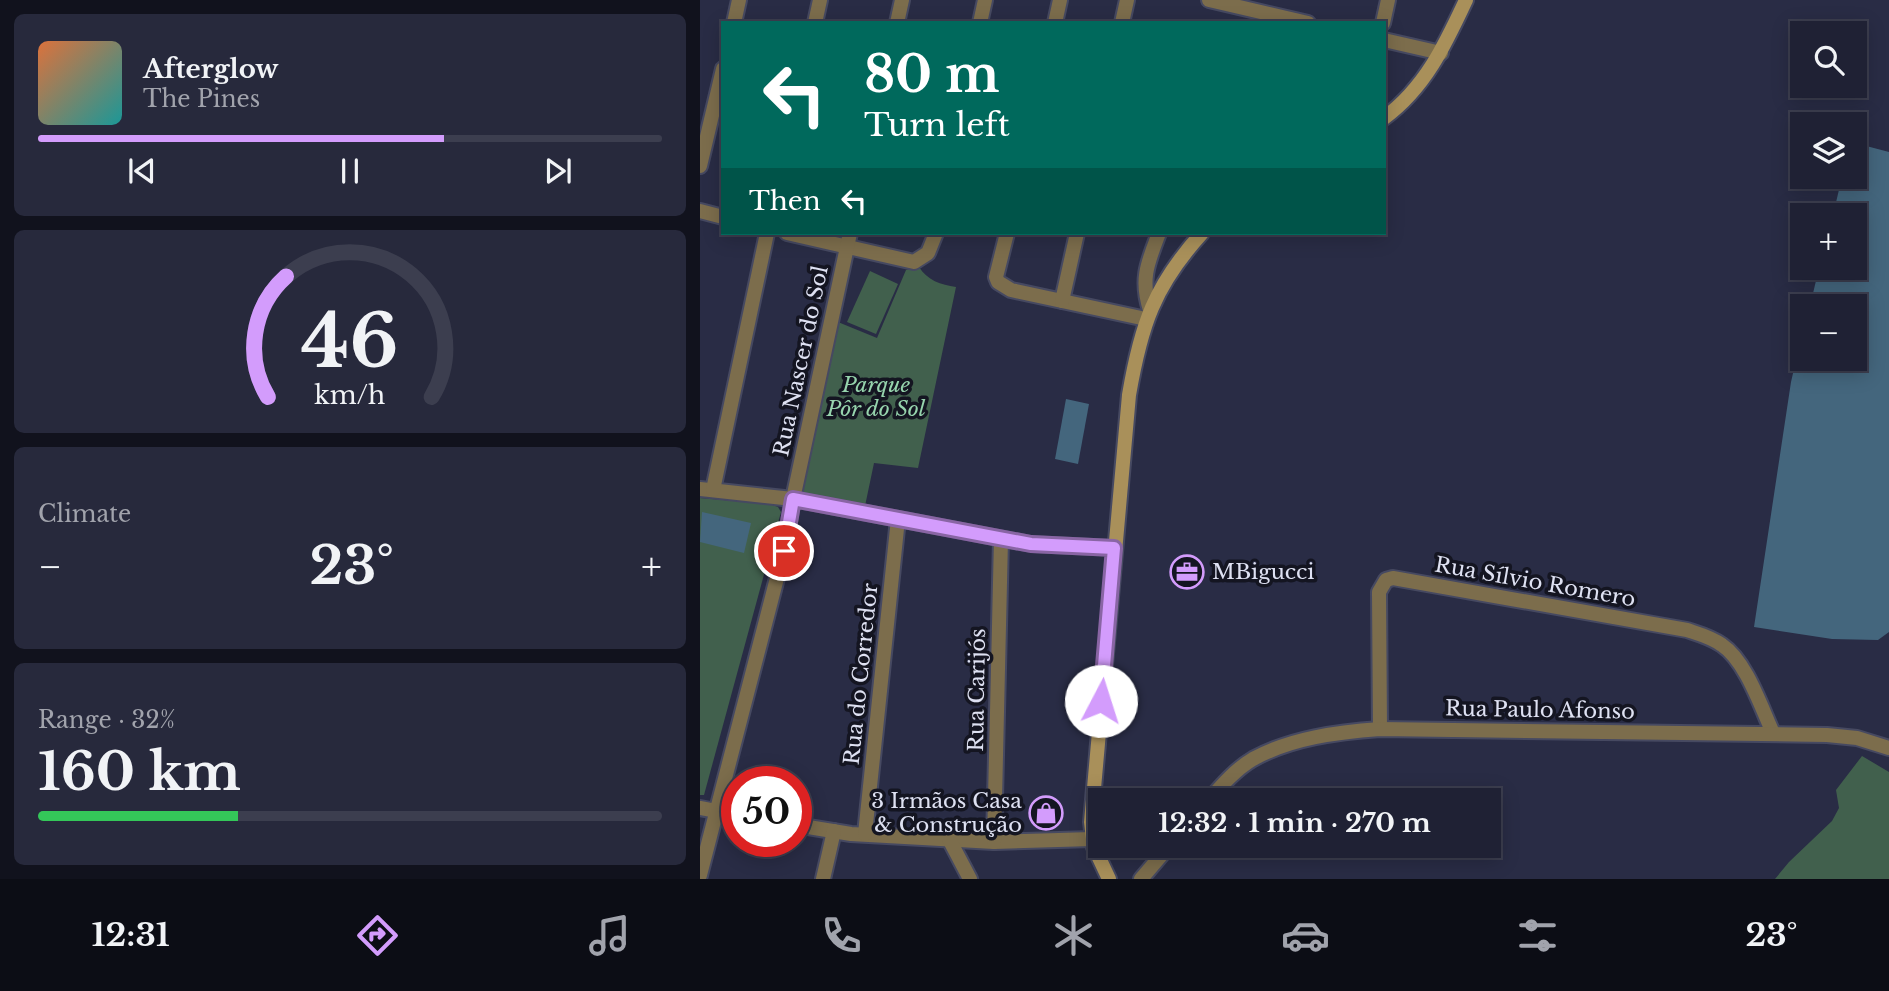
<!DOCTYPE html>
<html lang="en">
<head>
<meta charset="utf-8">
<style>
	body { margin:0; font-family:"Libre Baskerville",serif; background:#27293c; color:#f1f3f6; height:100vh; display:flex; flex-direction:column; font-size:26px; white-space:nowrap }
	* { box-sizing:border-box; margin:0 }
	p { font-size:23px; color:#a1a3ac }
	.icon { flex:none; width:38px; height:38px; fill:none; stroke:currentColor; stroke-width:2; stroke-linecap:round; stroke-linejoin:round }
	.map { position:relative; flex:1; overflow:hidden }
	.panel { display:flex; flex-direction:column; gap:14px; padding:14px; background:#11121d; width:700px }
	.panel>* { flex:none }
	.guide { position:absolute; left:21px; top:21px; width:665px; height:214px; border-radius:0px; box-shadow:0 4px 18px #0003,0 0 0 2px #3c3e4f; background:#00695c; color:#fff; overflow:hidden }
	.tools { position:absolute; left:1090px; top:21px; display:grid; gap:14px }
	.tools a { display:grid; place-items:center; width:77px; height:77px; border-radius:0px; background:#1f2134; box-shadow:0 4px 18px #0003,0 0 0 2px #3c3e4f; font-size:35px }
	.speed { position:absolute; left:21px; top:766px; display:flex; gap:14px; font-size:35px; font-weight:700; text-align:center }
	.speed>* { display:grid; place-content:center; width:91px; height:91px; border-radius:50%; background:#1f2134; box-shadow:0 4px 18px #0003,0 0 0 2px #3c3e4f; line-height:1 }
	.speed .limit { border:10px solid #d22; background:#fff; color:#111 }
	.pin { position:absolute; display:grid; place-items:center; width:60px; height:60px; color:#fff; margin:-30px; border:4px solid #fff; border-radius:50%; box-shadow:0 2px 7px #0007 }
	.me { position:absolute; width:77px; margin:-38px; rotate:5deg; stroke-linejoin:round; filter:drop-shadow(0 0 5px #0008) }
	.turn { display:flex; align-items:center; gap:24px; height:147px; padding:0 28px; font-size:32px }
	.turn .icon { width:91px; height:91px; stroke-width:2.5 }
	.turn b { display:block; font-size:49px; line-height:60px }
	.then { display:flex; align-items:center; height:66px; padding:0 28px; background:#0003; gap:14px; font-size:26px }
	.big { font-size:52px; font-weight:800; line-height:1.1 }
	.panel .card { flex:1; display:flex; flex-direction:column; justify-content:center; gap:10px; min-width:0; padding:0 24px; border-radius:10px; background:#27293c }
	.panel .dial { align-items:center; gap:0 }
	.dial svg { height:182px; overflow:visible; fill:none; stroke:#3c3e4f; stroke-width:7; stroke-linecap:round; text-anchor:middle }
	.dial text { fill:#f1f3f6; stroke:none }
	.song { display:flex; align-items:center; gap:21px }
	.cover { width:84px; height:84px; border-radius:10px; background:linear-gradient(135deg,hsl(20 70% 55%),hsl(180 70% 35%)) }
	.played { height:7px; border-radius:4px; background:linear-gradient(90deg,#d39cfc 65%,#3c3e4f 65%) }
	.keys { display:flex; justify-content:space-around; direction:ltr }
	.heat { display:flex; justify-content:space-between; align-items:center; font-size:38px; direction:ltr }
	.charge { height:10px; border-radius:5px; background:linear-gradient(90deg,#34c759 32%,#3c3e4f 0) }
	.trip { position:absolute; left:388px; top:788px; width:413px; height:70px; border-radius:0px; background:#1f2134; box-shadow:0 4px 18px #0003,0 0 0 2px #3c3e4f; font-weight:800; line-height:70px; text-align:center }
	.menu { display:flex; height:112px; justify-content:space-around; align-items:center; background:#0c0d15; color:#a1a3ac }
	.menu .icon { width:49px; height:49px }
	.menu .on { color:#d39cfc }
	.menu b { font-size:32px; color:#f1f3f6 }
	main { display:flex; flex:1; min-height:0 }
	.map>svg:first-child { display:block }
</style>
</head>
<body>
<main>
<section class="panel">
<div class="card">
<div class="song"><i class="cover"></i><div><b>Afterglow</b><p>The Pines</p></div></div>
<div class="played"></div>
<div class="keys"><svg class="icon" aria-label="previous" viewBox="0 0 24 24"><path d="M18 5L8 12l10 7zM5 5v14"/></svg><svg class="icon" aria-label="pause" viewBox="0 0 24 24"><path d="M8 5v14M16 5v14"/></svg><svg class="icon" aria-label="next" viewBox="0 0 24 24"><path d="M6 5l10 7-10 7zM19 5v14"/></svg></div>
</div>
<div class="card dial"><svg viewBox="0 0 100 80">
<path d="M14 69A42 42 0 1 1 86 69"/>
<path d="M14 69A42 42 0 0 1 22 16" stroke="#d39cfc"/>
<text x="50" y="56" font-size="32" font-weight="700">46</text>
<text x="50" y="72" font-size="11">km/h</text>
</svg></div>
<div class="card"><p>Climate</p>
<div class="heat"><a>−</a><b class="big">23°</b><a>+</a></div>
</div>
<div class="card"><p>Range · 32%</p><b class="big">160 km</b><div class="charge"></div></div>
</section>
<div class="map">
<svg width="1189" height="879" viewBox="0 0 1189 879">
	<rect width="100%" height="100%" fill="#292c45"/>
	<g fill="#41604d">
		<path d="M219 267C227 280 241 285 256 287L218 468 174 463 165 506 101 493 133 320 177 338 206 270Z"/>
		<path d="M170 271 198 284 176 334 147 322Z"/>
		<path d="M0 498 70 504 78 507 81 512 4 795H0Z"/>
		<path d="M1162 756 1189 772V879H1075L1089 862 1132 821 1139 808 1136 790Z"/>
	</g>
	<g fill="#44667d">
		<path d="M1155 143 1189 152V632L1178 640 1132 639 1054 627 1091 382 1102 334V359H1155V306H1110L1119 268H1155V215H1133L1142 177H1155Z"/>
		<path d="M366 399 389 404 378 464 355 459Z"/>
		<path d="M2 512 51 523 44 553 0 542Z"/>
	</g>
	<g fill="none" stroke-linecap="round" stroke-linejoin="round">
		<defs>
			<g id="minor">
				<path d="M509 0 608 23"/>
				<path d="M34 23 39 0"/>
				<path d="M115 23 120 0"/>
				<path d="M197 23 202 0"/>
				<path d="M280 23 285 0"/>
				<path d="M355 23 360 0"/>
				<path d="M422 23 427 0"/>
				<path d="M683 23 688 0"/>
				<path d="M684 40 741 53"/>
				<path d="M0 166 23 69"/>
				<path d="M0 211 23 217"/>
				<path d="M87 233 214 262 228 253 236 233"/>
				<path d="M307 233 296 277 298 282 311 290 446 319"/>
				<path d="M362 301 377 233"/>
				<path d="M450 310C440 279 448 262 459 233"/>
				<path d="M0 489 93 499 331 544 414 548"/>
				<path d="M13 490 67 233"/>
				<path d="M680 729 679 592 686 580 693 578 987 630C999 634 1011 637 1022 645 1046 661 1061 707 1073 733"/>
				<path d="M509 800C522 785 536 769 553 759 591 738 638 732 680 729L1127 735 1157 738 1189 748"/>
				<path d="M0 808 37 815"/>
				<path d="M96 825 151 834 294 842 392 839"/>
				<path d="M165 834 198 519"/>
				<path d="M249 839 270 879"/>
				<path d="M294 842 301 539"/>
				<path d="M0 875 84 551 93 499 150 233"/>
				<path d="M123 879 134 831"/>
				<path d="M441 879 470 845"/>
			</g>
			<g id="secondary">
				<path d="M684 118C725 88 745 45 766 0"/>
				<path d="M409 879 394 847 391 822 429 395C441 325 454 286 502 233"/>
			</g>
		</defs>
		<use href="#minor" stroke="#464961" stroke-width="18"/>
		<use href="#secondary" stroke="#464961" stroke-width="18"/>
		<use href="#minor" stroke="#7c6d4c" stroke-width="14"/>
		<use href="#secondary" stroke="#a9905a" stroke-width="14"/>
	</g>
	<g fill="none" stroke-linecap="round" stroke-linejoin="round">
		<defs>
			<path id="route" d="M84 551 93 499 331 544 414 548 401 701"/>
		</defs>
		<use href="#route" stroke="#8965a4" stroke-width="18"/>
		<use href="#route" stroke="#d39cfc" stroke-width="12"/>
	</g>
	<defs>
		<symbol id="office-ring" viewBox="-11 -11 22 22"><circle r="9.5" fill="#141521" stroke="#d39cfc" stroke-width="1.5"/><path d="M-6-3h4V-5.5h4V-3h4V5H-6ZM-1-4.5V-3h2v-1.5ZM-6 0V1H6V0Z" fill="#d39cfc"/></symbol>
		<symbol id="shop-ring" viewBox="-11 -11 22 22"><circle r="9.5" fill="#141521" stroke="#d39cfc" stroke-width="1.5"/><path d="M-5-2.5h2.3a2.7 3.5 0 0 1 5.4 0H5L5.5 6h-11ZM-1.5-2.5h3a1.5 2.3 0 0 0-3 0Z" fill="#d39cfc"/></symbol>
	</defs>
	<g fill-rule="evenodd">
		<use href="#office-ring" x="468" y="553" width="38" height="38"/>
		<use href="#shop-ring" x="327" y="794" width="38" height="38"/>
	</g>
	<g text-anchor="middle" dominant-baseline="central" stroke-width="7" stroke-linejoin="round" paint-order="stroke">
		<g font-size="21" fill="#dee1f2" stroke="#141521">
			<text transform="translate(101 361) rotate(-78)">Rua Nascer do Sol</text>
			<text transform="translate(835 582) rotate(10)">Rua Sílvio Romero</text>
			<text transform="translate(161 674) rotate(-84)">Rua do Corredor</text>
			<text transform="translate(277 690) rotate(-89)">Rua Carijós</text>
			<text transform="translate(840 710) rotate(1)">Rua Paulo Afonso</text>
		</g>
		<g font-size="21" font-style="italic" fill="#96d4ad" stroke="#141521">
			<text x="176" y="385">Parque<tspan x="176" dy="24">Pôr do Sol</tspan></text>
		</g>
		<g font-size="21" fill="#dee1f2" stroke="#141521" text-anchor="start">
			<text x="512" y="572">MBigucci</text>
			<text x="322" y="801" text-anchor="end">3 Irmãos Casa<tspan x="322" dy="24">&amp; Construção</tspan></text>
		</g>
	</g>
</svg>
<div class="tools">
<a><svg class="icon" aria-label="search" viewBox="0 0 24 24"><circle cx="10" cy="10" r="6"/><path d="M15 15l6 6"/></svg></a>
<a><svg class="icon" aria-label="layers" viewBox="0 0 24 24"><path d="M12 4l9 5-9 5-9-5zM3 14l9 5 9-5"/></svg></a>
<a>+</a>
<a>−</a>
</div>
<div class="speed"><div class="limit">50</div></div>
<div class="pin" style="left:84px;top:551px;background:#d93025"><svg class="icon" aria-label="arrive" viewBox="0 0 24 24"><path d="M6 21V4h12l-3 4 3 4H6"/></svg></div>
<svg class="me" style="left:401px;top:701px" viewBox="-20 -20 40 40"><circle r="19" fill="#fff"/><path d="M0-13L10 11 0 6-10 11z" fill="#d39cfc"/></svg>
<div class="trip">12:32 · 1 min · 270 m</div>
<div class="guide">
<div class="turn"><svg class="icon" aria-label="left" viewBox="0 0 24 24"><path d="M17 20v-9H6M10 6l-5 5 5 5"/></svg><div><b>80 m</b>Turn left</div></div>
<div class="then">Then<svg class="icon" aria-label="left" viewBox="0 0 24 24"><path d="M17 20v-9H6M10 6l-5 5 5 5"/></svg></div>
</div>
</div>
</main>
<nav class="menu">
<b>12:31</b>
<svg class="icon on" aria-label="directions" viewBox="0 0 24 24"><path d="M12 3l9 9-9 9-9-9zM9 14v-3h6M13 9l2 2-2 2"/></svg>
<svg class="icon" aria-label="music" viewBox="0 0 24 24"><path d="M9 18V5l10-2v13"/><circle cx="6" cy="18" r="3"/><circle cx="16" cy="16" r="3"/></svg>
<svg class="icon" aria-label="phone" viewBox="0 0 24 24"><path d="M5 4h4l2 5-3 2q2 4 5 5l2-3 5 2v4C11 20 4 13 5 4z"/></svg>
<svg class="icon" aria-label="climate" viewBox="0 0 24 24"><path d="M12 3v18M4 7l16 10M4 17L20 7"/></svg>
<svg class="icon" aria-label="car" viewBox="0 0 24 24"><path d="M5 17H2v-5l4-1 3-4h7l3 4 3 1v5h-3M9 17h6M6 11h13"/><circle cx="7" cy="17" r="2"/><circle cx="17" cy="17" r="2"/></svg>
<svg class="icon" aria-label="filters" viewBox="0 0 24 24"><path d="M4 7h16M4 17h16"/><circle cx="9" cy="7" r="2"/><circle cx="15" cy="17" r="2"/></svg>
<b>23°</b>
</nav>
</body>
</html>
